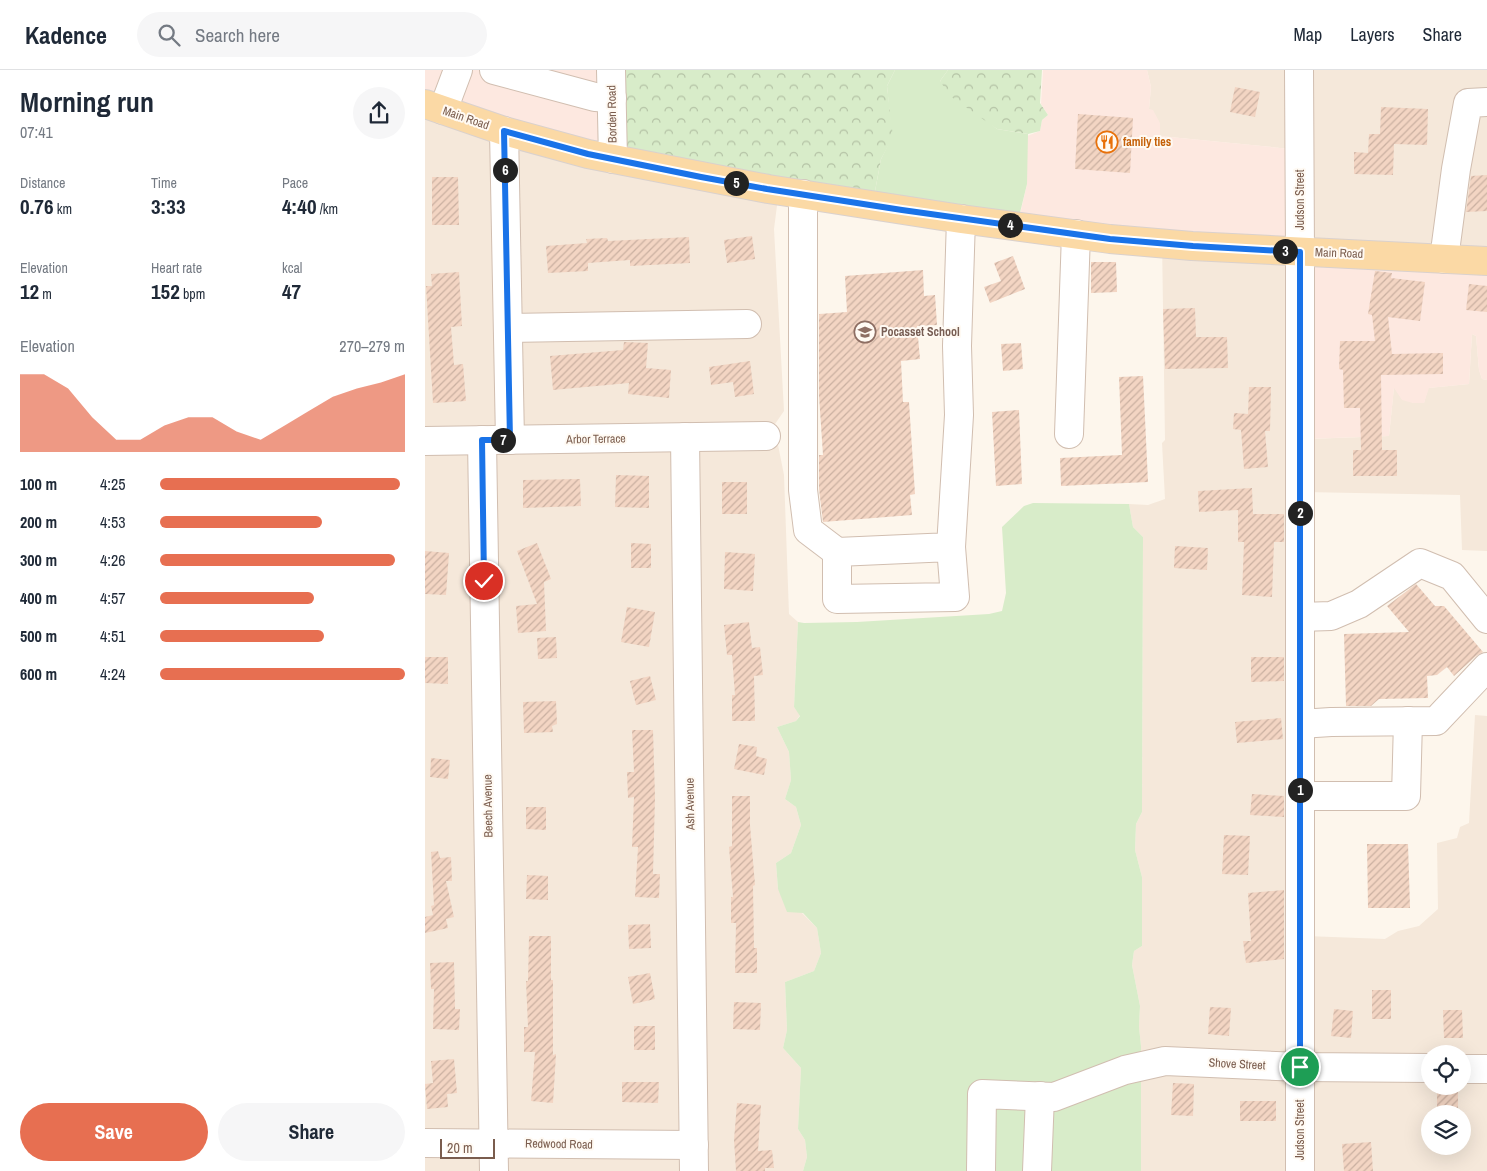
<!DOCTYPE html>
<meta charset="utf-8">
<style>
body{margin:0;font-family:"Archivo Narrow",sans-serif;background:#f6f6f7;color:#1f2937;height:100vh;display:flex;flex-direction:column;font-size:19px;white-space:nowrap}
*{box-sizing:border-box;margin:0}
p{font-size:16px;color:#747a83}
.icon{flex:none;width:28px;height:28px;fill:none;stroke:currentColor;stroke-width:2;stroke-linecap:round;stroke-linejoin:round}
.map{position:relative;flex:1;overflow:hidden}
.details{display:flex;flex-direction:column;background:#fff;width:425px}
.details>*{flex:none}
.fabs{position:absolute;left:996px;top:975px;display:grid;gap:10px}
.fabs a{display:grid;place-items:center;width:50px;height:50px;border-radius:50%;background:#fff;box-shadow:0 5px 20px #0002;font-size:25px}
.scale{position:absolute;left:15px;bottom:12px;width:55px;box-sizing:border-box;padding-left:5px;border:2px solid #7a5c4d;border-top:0;font-size:14px;line-height:18px;white-space:nowrap;color:#7a5c4d;-webkit-text-stroke:4px #fffaf3;paint-order:stroke}
.pin{position:absolute;display:grid;place-items:center;width:42px;height:42px;color:#fff;margin:-21px;border:2px solid #fff;border-radius:50%;box-shadow:0 1px 5px #0007}
.km{position:absolute;width:25px;height:25px;margin:-12px;border-radius:50%;background:#222;color:#fff;font-size:14px;line-height:25px;text-align:center}
.round{display:grid;place-items:center;flex:none;width:52px;height:52px;border-radius:26px;background:#f6f6f7}
.summary{display:flex;align-items:center;justify-content:space-between;height:85px;padding:0 20px}
h1{font-size:28px;font-weight:700;line-height:38px}
.figures{display:grid;grid-template-columns:repeat(3,1fr);gap:8px;height:85px;padding:5px 20px}
.figures div{display:grid;align-content:center}
.figures b{font-size:21px;font-weight:700}
.figures small{font-size:14px;font-weight:400}
.figures p{font-size:14px}
.chart{height:140px;padding:10px 20px}
.chart p{display:flex;justify-content:space-between}
.chart svg{width:100%;height:90px;margin-top:5px;fill:#e76f51;opacity:.7}
.action{display:flex;gap:10px;margin-top:auto;padding:10px 20px}
.action a{flex:1;height:58px;border-radius:30px;background:#e76f51;color:#fff;font-size:20px;font-weight:700;line-height:58px;text-align:center}
.action a+a{background:#f6f6f7;color:#1f2937}
ul{padding:0 20px;list-style:none;font-size:16px}
li{display:grid;grid-template-columns:80px 60px 1fr;align-items:center;height:38px}
li i{height:12px;border-radius:6px;background:#e76f51}
header{display:flex;align-items:center;gap:30px;box-sizing:border-box;height:70px;padding:0 25px;background:#fff;border-bottom:1px solid #e0e1e3}
header strong{font-size:24px}
nav{display:flex;gap:28px;margin-inline-start:auto;font-size:18px}
.search{width:350px;height:45px;background:#f6f6f7;display:flex;align-items:center;gap:12px;box-sizing:border-box;padding:0 18px;border-radius:28px;color:#747a83;font-size:19px}
main{display:flex;flex:1;min-height:0}
.map>svg:first-child{display:block}
.residential{fill:#f5e8da;fill-rule:evenodd}
.commercial{fill:#fde8e0}
.green{fill:#d8ecc9}
.forest{fill:url(#forest-crowns)}
.building{fill:url(#building-hatch)}
.lines{fill:none;stroke-linecap:round;stroke-linejoin:round}
.minor-casing{stroke:#d1beb0;stroke-width:30}
.major-casing{stroke:#dad1cd;stroke-width:30}
.minor{stroke:#fff;stroke-width:28}
.major{stroke:#fbd9a5;stroke-width:28}
.route-casing{stroke:#fff;stroke-width:10}
.route{stroke:#1a73e8;stroke-width:6}
.labels{text-anchor:middle;stroke-width:4;stroke-linejoin:round;paint-order:stroke}
.street-label{font-size:12px;fill:#7a5c4d;stroke:#fffaf3}
.food-label{font-size:12px;font-weight:bold;fill:#c56008;stroke:#fffaf3;text-anchor:start}
.education-label{font-size:12px;font-weight:bold;fill:#785e54;stroke:#fffaf3;text-anchor:start}
</style>
<header>
<strong>Kadence</strong>
<div class="search"><svg class="icon" aria-label="search" viewBox="0 0 24 24"><circle cx="10" cy="10" r="6"/><path d="M15 15l6 6"/></svg>Search here</div>
<nav><a>Map</a><a>Layers</a><a>Share</a></nav>
</header>
<main>
<section class="details">
<div class="summary"><div><h1>Morning run</h1><p>07:41</p></div><a class="round"><svg class="icon" aria-label="share" viewBox="0 0 24 24"><path d="M12 15V3M7 8l5-5 5 5M5 13v7h14v-7"/></svg></a></div>
<div class="figures">
<div><p>Distance</p><b>0.76<small> km</small></b></div>
<div><p>Time</p><b>3:33</b></div>
<div><p>Pace</p><b>4:40<small> /km</small></b></div>
</div>
<div class="figures">
<div><p>Elevation</p><b>12<small> m</small></b></div>
<div><p>Heart rate</p><b>152<small> bpm</small></b></div>
<div><p>kcal</p><b>47</b></div>
</div>
<div class="chart"><p><span>Elevation</span>270–279 m</p>
<svg viewBox="0 0 160 44" preserveAspectRatio="none"><path d="M0 44V6L10 6L20 13L30 27L40 38L50 38L60 31L70 27L80 27L90 34L100 38L110 31L120 24L130 17L140 13L150 10L160 6V44z"/></svg>
</div>
<ul>
<li><b>100 m</b>4:25<i style="width:98%"></i></li>
<li><b>200 m</b>4:53<i style="width:66%"></i></li>
<li><b>300 m</b>4:26<i style="width:96%"></i></li>
<li><b>400 m</b>4:57<i style="width:63%"></i></li>
<li><b>500 m</b>4:51<i style="width:67%"></i></li>
<li><b>600 m</b>4:24<i style="width:100%"></i></li>
</ul>
<div class="action"><a>Save</a><a>Share</a></div>
</section>
<div class="map">
<svg width="1062" height="1101" viewBox="0 0 1062 1101">
<defs>
<pattern id="forest-crowns" width="20" height="18" patternUnits="userSpaceOnUse" patternTransform="scale(1.25)"><rect width="20" height="18" fill="#d8ecc9"/><path d="M2 6a3 3 0 1 1 6 0M12 15a3 3 0 1 1 6 0" fill="none" stroke="#b4c2a5"/></pattern>
<pattern id="building-hatch" width="6" height="6" patternUnits="userSpaceOnUse" patternTransform="scale(1.25)"><rect width="6" height="6" fill="#f3d5c3"/><path d="M-1 1l2-2M0 6l6-6M5 7l2-2" fill="none" stroke="#cab0a1"/></pattern>
</defs>
<rect width="100%" height="100%" fill="#fdf6ec"/>
<g class="residential">
<path d="M722,0h340v191l-179,-10 -7,-101 -141,-14 -11,-27 2,-22z"/>
<path d="M0,32l354,88 -5,39 10,182 -18,26 12,8 6,30 5,139 9,8 -4,85 6,8 -4,6 -19,6 12,25 2,28 -6,19 11,8 5,18 -10,28 -15,10 2,26 39,39 4,25 -7,18 -29,11 2,48 -4,18 18,20 -3,61 7,11 2,17 -4,14h-378z"/>
<path d="M737,171l141,17 6,181 80,-3 5,-49 19,16h11l4,-15 41,-4 3,-50 4,2 3,34 3,9 5,1v171l-25,-1 -2,-55 -156,-3 2,444 79,3 13,-8 21,-5 19,-17 -1,-66 20,-5 3,-11 9,-4 6,-108 12,1v455h-346v-125l-2,-19 1,-21 -8,-41 2,-14 8,-5v-69l-7,-27 1,-26 6,-12 1,-275 -10,-10 -4,-23 19,1 17,-6 -3,-56 3,-3zM1005,984h33v32h-33zM1005,1044h33v32h-33z"/>
</g>
<g class="commercial">
<path d="M0,0h190v86l-190,-54z"/>
<path d="M618,0h104l4,17 -2,22 4,1 7,13v13l141,14 7,101 179,10v119l-5,-1 -3,-9 -3,-34 -4,-2 -3,50 -40,4 -5,15h-11l-11,-3 -8,-12 -5,48 -85,3 -1,-181 -285,-35 9,-39v-48l13,-5 2,-11 6,-5 -7,-11z"/>
</g>
<g class="green">
<path d="M470,0h53l-8,11 57,48 31,5 -1,50 -10,41 -144,-23 8,-43 11,-22 -5,-51z"/>
<path d="M608,433l96,1 4,23 10,10 -1,275 -6,12 -1,26 7,27v69l-8,5 -2,14 8,41 -1,21 2,19v125h-338l4,-14 -2,-17 -7,-11 3,-61 -18,-20 4,-18 -2,-48 29,-11 7,-18 -4,-25 -14,-15 -16,-1 -9,-23 -2,-26 15,-10 10,-28 -5,-18 -11,-8 6,-19 -2,-28 -12,-25 19,-6 4,-5 -6,-9 4,-85 6,1 53,-1 132,-8 13,-3 4,-18 -4,-66 22,-21z"/>
</g>
<g class="forest">
<path d="M190,0h280l-8,16 6,51 -12,22 -8,43 -257,-56z"/>
<path d="M523,0h94l-2,33 8,12 -6,5 -2,11 -12,3 -31,-5 -47,-33 -10,-15z"/>
</g>
<g class="building">
<path d="M810,17l25,5 -5,25 -25,-5z"/>
<path d="M956,37l47,2 -1,36 -33,-1 -1,31 -39,-1v-22l14,1 1,-19h11z"/>
<path d="M653,44l55,4 -3,55 -55,-4z"/>
<path d="M1062,105v36l-21,1 5,-36z"/>
<path d="M7,107h26l1,48h-27z"/>
<path d="M327,166l3,23 -28,4 -3,-23z"/>
<path d="M264,167l1,26 -60,3v-6l-42,3v8l-40,2 -2,-27 41,-3 -1,-4 21,-1 1,3z"/>
<path d="M588,186l12,33 -35,14 -6,-16 17,-6 -7,-18z"/>
<path d="M666,192h25l1,30 -26,1z"/>
<path d="M498,200l1,26 11,-1 2,30 -20,1 3,33 -19,2 2,41h6l6,92 -5,1 2,20 -89,7 -4,-33v-34h4l-4,-59v-82l28,-2 -2,-36z"/>
<path d="M950,201l17,2 -1,5 34,4 -5,39 -32,-4 4,37 51,-1v21l-62,1 1,75h15v26h-44v-26h8l-1,-42h-16l-1,-38 -4,-1 1,-28h35l-3,-26 -4,-1z"/>
<path d="M34,202l3,54 -11,1 3,38 9,-1 3,37 -33,2 -7,-117h6l-1,-12z"/>
<path d="M1044,214l18,2v26l-21,-2z"/>
<path d="M770,238l1,29h31l1,31 -63,1 -2,-60z"/>
<path d="M199,272l24,1 -2,25 25,2 -2,28 -41,-4 1,-11 -76,7 -3,-34 73,-6z"/>
<path d="M596,273l2,26 -20,2 -2,-27z"/>
<path d="M325,291l4,33 -19,3 -2,-15 -22,3 -2,-18z"/>
<path d="M718,306l5,106 -87,4 -1,-28 62,-3 -3,-78z"/>
<path d="M824,317h22l-1,44h-5l3,36 -24,2 -3,-39 -8,-1 1,-16 14,1z"/>
<path d="M594,340l3,74 -26,2 -4,-74z"/>
<path d="M191,405l33,1v32l-34,-1z"/>
<path d="M155,409l1,27 -58,2v-28z"/>
<rect x="297" y="412" width="25" height="32"/>
<path d="M827,418l1,26h31v28h-10l-2,55 -30,-2 2,-53h-6v-32l-39,2 -1,-21z"/>
<path d="M112,473l14,36 -7,3 2,49 -28,2 -2,-27 21,-2 -20,-53z"/>
<path d="M206,473l20,1v24h-20z"/>
<path d="M750,476l33,2 -1,22 -33,-2z"/>
<path d="M0,481l24,2 -3,42 -21,-1z"/>
<path d="M300,482l30,2 -2,37 -29,-2z"/>
<path d="M991,514l19,22h9l39,46 -7,4 -22,20 -7,-9 -10,8 -10,1 1,22 -49,1 -8,7h-25l-2,-72 65,-2 -22,-26z"/>
<path d="M202,537l28,5 -6,35 -28,-5z"/>
<path d="M324,552l3,26 8,-1 3,28 -9,1 1,45h-23v-26h3l-3,-40h-5l-3,-30z"/>
<path d="M131,567l1,21 -19,1 -1,-21z"/>
<path d="M0,587h23v27l-23,-1z"/>
<path d="M826,587h33v24l-33,1z"/>
<path d="M225,606l6,24 -20,5 -6,-24z"/>
<path d="M131,631l1,23 -5,2 1,6 -29,1 -1,-31z"/>
<path d="M856,648l2,21 -46,4 -2,-21z"/>
<path d="M207,660h21l2,67 -2,77h7l-1,24 -24,-1 3,-50h-6l2,-50 -6,1 -1,-26h7z"/>
<path d="M314,674l18,3 -1,9 11,3 -3,16 -30,-6z"/>
<path d="M6,688l19,2 -2,19 -18,-2z"/>
<path d="M827,724l32,2v21l-34,-2z"/>
<path d="M307,726h18v29l5,60 -2,1 1,62h3v25h-22l1,-50h-5v-26h2l-4,-50 3,-1z"/>
<path d="M101,737h20v23l-20,-1z"/>
<path d="M799,765l26,1 -2,39 -26,-1z"/>
<path d="M942,774h41l2,64h-42z"/>
<path d="M13,781l2,7 11,-1 1,24h-6l8,36 -8,2 2,9 -23,5v-16l8,-2 -2,-9 3,-1 -3,-53z"/>
<path d="M102,805l21,1v24l-22,-1z"/>
<path d="M859,820v69l-38,4 -3,-22h8l-3,-48z"/>
<path d="M225,854l1,24 -22,1 -1,-24z"/>
<path d="M104,866h22v44h2v75l3,-1 -3,49 -22,-2 4,-49h-11v-25h4l-2,-46h2z"/>
<path d="M29,892l1,47h5l-1,21 -26,-1 1,-40h-3l-1,-26z"/>
<path d="M225,903l5,26 -22,5 -5,-27z"/>
<rect x="947" y="920" width="19" height="29"/>
<path d="M309,932l27,1 -1,27 -27,-1z"/>
<path d="M785,937l21,1 -2,28 -21,-2z"/>
<path d="M909,939l19,2 -2,27 -20,-2z"/>
<path d="M1018,940h19l1,28h-19z"/>
<rect x="209" y="956" width="21" height="24"/>
<path d="M29,989l3,34 -10,1 1,13 -21,2 -2,-25 8,-1 -2,-22z"/>
<path d="M197,1012h37l-1,21 -36,-1z"/>
<path d="M748,1013l21,1 -1,32 -22,-1z"/>
<rect x="1012" y="1016" width="21" height="22"/>
<rect x="815" y="1031" width="36" height="20"/>
<path d="M312,1033l24,2 -3,46 14,-1 2,18h-9v3h-29l-2,-31z"/>
<path d="M946,1072l2,29h-29l-2,-27z"/>
</g>
<g class="lines">
<g class="minor-casing">
<g id="minor">
<path d="M69,0l101,27 17,1"/>
<path d="M186,0l2,89"/>
<path d="M874,0l1,182v919"/>
<path d="M18,40l15,-40"/>
<path d="M79,61l6,309"/>
<path d="M378,124v296l5,40 29,22"/>
<path d="M1019,189l12,-90 12,-66 19,-1"/>
<path d="M83,258l239,-4"/>
<path d="M644,364l7,-200"/>
<path d="M260,367l9,734"/>
<path d="M57,370l12,731"/>
<path d="M0,371l341,-5"/>
<path d="M526,477l-114,5v47l118,-2 -4,-50 8,-132 -2,-69 4,-127"/>
<path d="M875,547l31,-1 28,-12 61,-41 32,13 35,43"/>
<path d="M875,654l31,-2 105,-1 51,-54"/>
<path d="M875,726h106l2,-75"/>
<path d="M1038,999h24"/>
<path d="M0,1073l269,2"/>
<path d="M556,1101l1,-77 72,3 71,-27 40,-9 135,6 130,1"/>
<path d="M612,1101l3,-75"/>
</g>
</g>
<g class="major-casing">
<path id="major" d="M0,34l79,27 84,23 180,35 193,30 149,20 82,7 295,15"/>
</g>
<use href="#minor" class="minor"/>
<use href="#major" class="major"/>
</g>
<g class="lines">
<g class="route-casing">
<path id="route" d="M59,511l-2,-141h28l-6,-309 84,23 113,23 66,12 135,21 208,29 83,7 107,6v815"/>
</g>
<use href="#route" class="route"/>
</g>
<defs>
<g id="restaurant-ring" transform="scale(1.125)"><circle r="9.5" fill="#fffaf3" stroke="#e8710a" stroke-width="1.5"/><path d="M-5-6h1v4h1v-4h1v4h1v-4h1v5L-1.5 .5V6h-2V.5L-5-1ZM5-6V6H3V1.5H1.5Q1.5-4 5-6Z" fill="#e8710a"/></g>
<g id="school-ring" transform="scale(1.125)"><circle r="9.5" fill="#fffaf3" stroke="#8d6e63" stroke-width="1.5"/><path d="M0-5L7-2L0 1L-7-2ZM-4 1L0 2.5L4 1V4Q0 6-4 4Z" fill="#8d6e63"/></g>
</defs>
<g fill-rule="evenodd">
<use href="#restaurant-ring" x="682" y="72"/>
<use href="#school-ring" x="440" y="262"/>
</g>
<g class="labels">
<g class="street-label">
<text transform="translate(187 44) rotate(-91)" y="4">Borden Road</text>
<text transform="translate(41 48) rotate(19)" y="4">Main Road</text>
<text transform="translate(875 130) rotate(-90)" y="4">Judson Street</text>
<text transform="translate(914 183) rotate(2)" y="4">Main Road</text>
<text transform="translate(171 369) rotate(-1)" y="4">Arbor Terrace</text>
<text transform="translate(265 734) rotate(-91)" y="4">Ash Avenue</text>
<text transform="translate(63 736) rotate(-91)" y="4">Beech Avenue</text>
<text transform="translate(812 994) rotate(3)" y="4">Shove Street</text>
<text transform="translate(875 1060) rotate(-90)" y="4">Judson Street</text>
<text transform="translate(134 1074) rotate(1)" y="4">Redwood Road</text>
</g>
<g class="food-label">
<text x="698" y="76">family ties</text>
</g>
<g class="education-label">
<text x="456" y="266">Pocasset School</text>
</g>
</g>
</svg>
<div class="fabs">
<a><svg class="icon" aria-label="locate" viewBox="0 0 24 24"><circle cx="12" cy="12" r="6"/><path d="M12 2v4M12 18v4M2 12h4M18 12h4"/></svg></a>
<a><svg class="icon" aria-label="layers" viewBox="0 0 24 24"><path d="M12 4l9 5-9 5-9-5zM3 14l9 5 9-5"/></svg></a>
</div>
<div class="scale">20 m</div>
<div class="pin" style="left:875px;top:997px;background:#1e9e55"><svg class="icon" aria-label="arrive" viewBox="0 0 24 24"><path d="M6 21V4h12l-3 4 3 4H6"/></svg></div>
<div class="pin" style="left:59px;top:511px;background:#d93025"><svg class="icon" aria-label="check" viewBox="0 0 24 24"><path d="M5 12l5 5 9-10"/></svg></div>
<b class="km" style="left:875px;top:720px">1</b>
<b class="km" style="left:875px;top:443px">2</b>
<b class="km" style="left:860px;top:181px">3</b>
<b class="km" style="left:585px;top:155px">4</b>
<b class="km" style="left:311px;top:113px">5</b>
<b class="km" style="left:80px;top:100px">6</b>
<b class="km" style="left:78px;top:370px">7</b>
</div>
</main>
